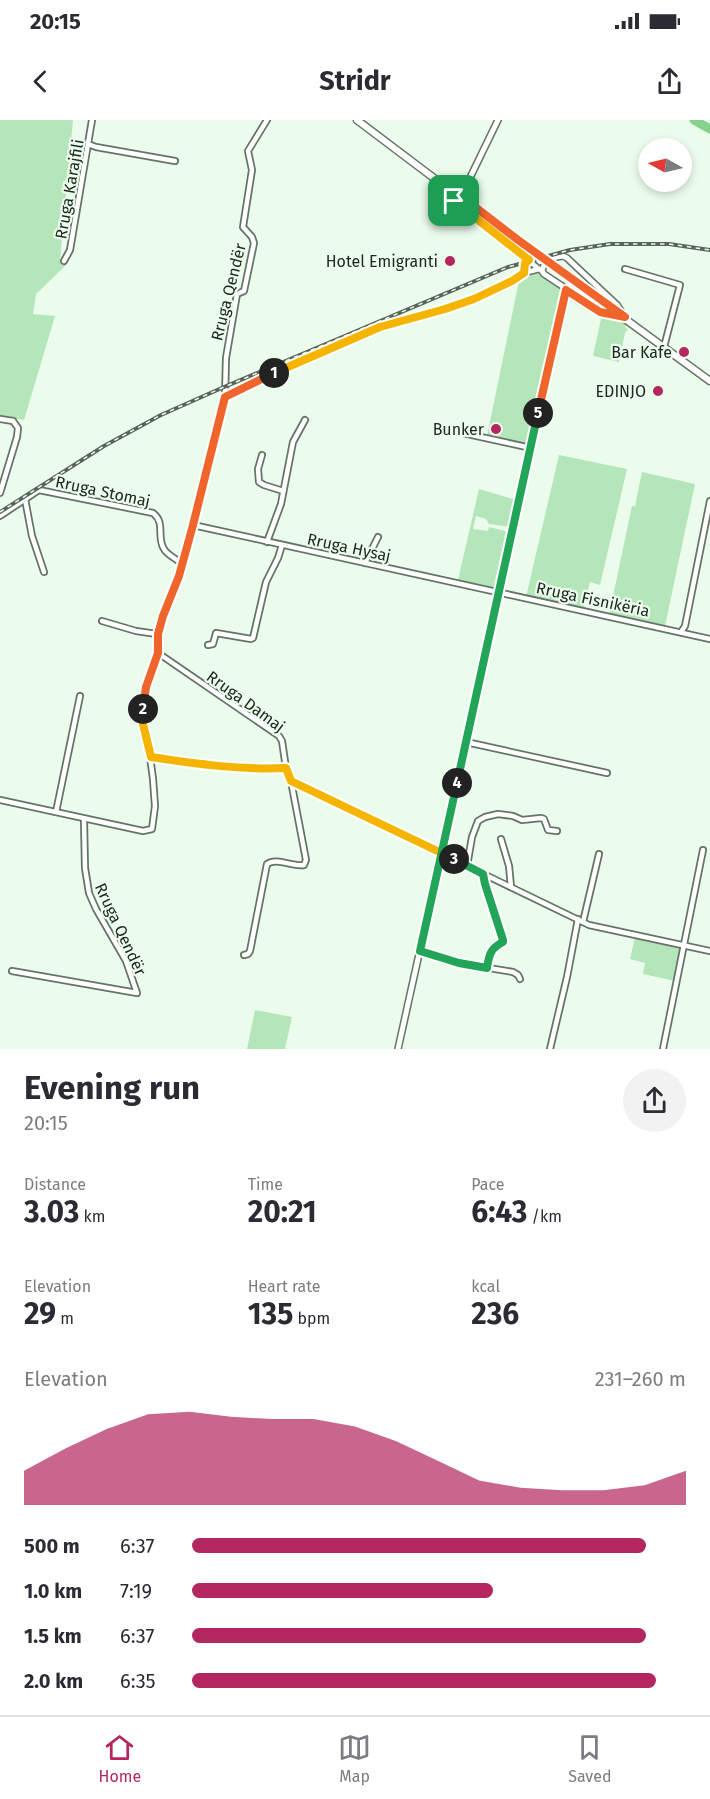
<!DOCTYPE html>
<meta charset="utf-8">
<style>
body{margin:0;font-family:"Fira Sans",sans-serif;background:#f2f2f3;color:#2b2b33;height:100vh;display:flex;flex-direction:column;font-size:22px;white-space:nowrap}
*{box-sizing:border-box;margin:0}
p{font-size:20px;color:#7c7c81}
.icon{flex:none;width:33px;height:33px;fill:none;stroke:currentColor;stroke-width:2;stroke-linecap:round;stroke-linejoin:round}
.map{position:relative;height:929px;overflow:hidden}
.side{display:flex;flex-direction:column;background:#fff;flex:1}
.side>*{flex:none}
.needle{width:39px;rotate:278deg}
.controls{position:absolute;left:638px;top:18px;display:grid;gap:12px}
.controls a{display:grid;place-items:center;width:54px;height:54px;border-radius:50%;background:#fff;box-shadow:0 3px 9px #0003;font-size:30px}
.pin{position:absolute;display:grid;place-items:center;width:51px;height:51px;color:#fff;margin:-26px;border-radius:12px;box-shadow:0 3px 9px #0006}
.km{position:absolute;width:30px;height:30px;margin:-15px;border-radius:50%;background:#222;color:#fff;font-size:16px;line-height:30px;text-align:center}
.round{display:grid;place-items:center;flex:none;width:63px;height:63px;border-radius:32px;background:#f2f2f3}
.summary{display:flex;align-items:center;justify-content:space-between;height:102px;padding:0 24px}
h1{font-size:33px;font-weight:700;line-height:45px}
.figures{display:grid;grid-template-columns:repeat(3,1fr);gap:9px;height:102px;padding:6px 24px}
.figures div{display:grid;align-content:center}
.figures b{font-size:30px;font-weight:700}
.figures small{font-size:16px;font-weight:400}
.figures p{font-size:16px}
.chart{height:168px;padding:12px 24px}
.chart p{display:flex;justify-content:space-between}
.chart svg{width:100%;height:108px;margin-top:6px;fill:#b3265f;opacity:.7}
ul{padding:0 24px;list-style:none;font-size:20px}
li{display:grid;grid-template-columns:96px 72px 1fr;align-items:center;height:45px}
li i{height:15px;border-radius:8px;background:#b3265f}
.status{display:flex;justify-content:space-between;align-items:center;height:42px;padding:0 30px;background:#fff;direction:ltr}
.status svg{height:16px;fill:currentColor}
header{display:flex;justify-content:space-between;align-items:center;height:78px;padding:0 24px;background:#fff;font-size:27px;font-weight:700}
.menu{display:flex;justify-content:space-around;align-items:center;height:84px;border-top:2px solid #e1e1e2;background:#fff;font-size:16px;color:#7c7c81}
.menu a{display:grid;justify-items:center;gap:3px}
.menu .current{color:#b3265f}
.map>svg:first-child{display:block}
.green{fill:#b5e6ba}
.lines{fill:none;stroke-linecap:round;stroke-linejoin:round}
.river{stroke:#84d28e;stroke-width:9}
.minor-casing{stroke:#657466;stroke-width:8}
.tertiary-casing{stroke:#657466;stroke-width:8}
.secondary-casing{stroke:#657466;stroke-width:9}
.minor{stroke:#fff;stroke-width:4.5}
.tertiary{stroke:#fff;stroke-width:5}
.secondary{stroke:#fff;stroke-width:6}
.rail-casing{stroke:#59635a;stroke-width:4}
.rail{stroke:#ebfcec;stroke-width:1.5;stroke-dasharray:4.5;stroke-linecap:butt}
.secondary-bridge-casing{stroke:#657466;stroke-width:9;stroke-linecap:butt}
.secondary-bridge{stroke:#fff;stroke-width:6}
.split-1-casing{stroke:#fff;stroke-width:12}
.split-2-casing{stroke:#fff;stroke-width:12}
.split-3-casing{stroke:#fff;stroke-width:12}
.split-4-casing{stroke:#fff;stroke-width:12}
.split-5-casing{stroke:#fff;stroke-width:12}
.split-6-casing{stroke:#fff;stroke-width:12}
.split-1{stroke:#f5b400;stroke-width:8}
.split-2{stroke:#f0652b;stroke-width:8}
.split-3{stroke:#f5b400;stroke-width:8}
.split-4{stroke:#22a559;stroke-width:8}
.split-5{stroke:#22a559;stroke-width:8}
.split-6{stroke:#f0652b;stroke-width:8}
.poi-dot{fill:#b3265f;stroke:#ebfcec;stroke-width:2}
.labels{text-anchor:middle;stroke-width:4.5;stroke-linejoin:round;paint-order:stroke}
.street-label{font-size:16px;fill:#212822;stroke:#ebfcec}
.poi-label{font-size:16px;fill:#212822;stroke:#ebfcec;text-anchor:end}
</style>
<div class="status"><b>20:15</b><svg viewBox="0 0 49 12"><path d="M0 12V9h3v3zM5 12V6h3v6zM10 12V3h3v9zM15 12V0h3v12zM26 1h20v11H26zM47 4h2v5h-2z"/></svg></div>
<header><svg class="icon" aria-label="back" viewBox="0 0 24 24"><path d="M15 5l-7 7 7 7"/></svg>Stridr<svg class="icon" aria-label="share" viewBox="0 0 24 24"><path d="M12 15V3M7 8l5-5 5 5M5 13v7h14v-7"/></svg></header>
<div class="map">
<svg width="710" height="929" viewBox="0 0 710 929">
<rect width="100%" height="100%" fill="#ebfcec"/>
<g class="green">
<path d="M0,0h73l-13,140 6,1v4l-30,29 -3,20 22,2 -31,104 -24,-4z"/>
<path d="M529,143l32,26 1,3 -31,146 -2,5 -3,1 -39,-8 33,-160z"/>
<path d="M569,176l41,22h8v2l9,4 -2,4 3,1 -3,4 -6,29 -26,-6 8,-37 -33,-20z"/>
<path d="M559,335l68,14 -27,116 -10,-3 -7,27 -57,-12z"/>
<path d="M642,352l53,12 -30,142 -56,-11 23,-109h3z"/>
<path d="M479,369l37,11 -6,27 -21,-3 -3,-5 -10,-3 -3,13 15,2 1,-4 20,5 -13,57 -38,-9z"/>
<path d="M635,817l47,12 -7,32 -32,-7 2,-11 -15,-4z"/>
<path d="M255,890l37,7 -7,32h-38z"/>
</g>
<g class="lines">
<path class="river" d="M694,0l16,9"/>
<g class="minor-casing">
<g id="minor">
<path d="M88,24l8,3 79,14"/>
<path d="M454,81l85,68"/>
<path d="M64,141l6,-11 22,-130"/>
<path d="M625,149l55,16 -16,62"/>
<path d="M225,277l33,-17 122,-53 80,-23 52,-23 12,-8 15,-4"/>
<path d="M0,299l13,2"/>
<path d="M440,308l91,20"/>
<path d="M262,335l-4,14 1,13 5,3 19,6"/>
<path d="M0,373l17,-56 1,-9 -5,-7"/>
<path d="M25,379l7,37 12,36"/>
<path d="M0,396l39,-26 114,23c13,10 3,24 11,36 3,6 13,10 18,15"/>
<path d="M193,405l517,114"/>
<path d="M267,422l14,-38 12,-62 12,-22"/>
<path d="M365,443l13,-26"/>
<path d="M102,501l34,10 21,3"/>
<path d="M681,512l4,-6 25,-125"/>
<path d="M208,525l5,-1 3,-11 35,6 2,-1 13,-56 12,-24 4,-13"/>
<path d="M158,533l121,83 3,5 4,27 5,13 15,79 -2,5c-12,2 -27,-8 -37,-1l-17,87 -2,3 -4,1"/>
<path d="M466,622l141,31"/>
<path d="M151,637c45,7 89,13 135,11"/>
<path d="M291,661l298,144 121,26"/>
<path d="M0,680l143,31 9,-2 3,-23 -2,-27 -5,-38 -5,-17v-13l3,-24 12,-34 -1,-19 6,-18 19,-52 32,-122 11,-45 1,-39 11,-64 7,-3 10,-48 -2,-6 -9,-10 9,-57 -4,-19 19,-31"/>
<path d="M56,692l24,-116"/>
<path d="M501,719l8,27 2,21"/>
<path d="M467,746l5,-29 6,-16 7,-4 13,-3 15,2 9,4 19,-2 3,1 4,11 9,1"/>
<path d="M483,754l2,10 18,56v2c-13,7 -14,12 -16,26"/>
<path d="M583,802l16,-68"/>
<path d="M420,831l39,12 54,9 5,3 2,4"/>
<path d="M12,851l125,22 -11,-32 -30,-52 -7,-16 -4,-25 -1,-48"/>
<path d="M550,929l17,-72 11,-58"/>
<path d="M663,929l40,-199"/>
</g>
</g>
<g class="tertiary-casing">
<g id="tertiary">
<path d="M465,68l33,-68"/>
<path d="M563,136l4,2 50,47 8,12 -25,-6 -56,-37 -2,-3c2,-11 11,-14 21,-15z"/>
<path d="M398,929l168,-759"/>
</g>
</g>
<g class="secondary-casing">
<g id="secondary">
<path d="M357,0l94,71"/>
<circle cx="459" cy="74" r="8"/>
<path d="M466,80l52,40"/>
<path d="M554,147l156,114"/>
</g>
</g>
<use href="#minor" class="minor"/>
<use href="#tertiary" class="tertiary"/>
<use href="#secondary" class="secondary"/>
<g class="rail-casing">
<path id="rail" d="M0,392l104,-66 57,-31 63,-28 284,-120 62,-17 40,-6h59l41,6"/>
</g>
<use href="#rail" class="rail"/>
<g class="secondary-bridge-casing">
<path id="secondary-bridge" d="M518,120l36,27"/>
</g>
<use href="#secondary-bridge" class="secondary-bridge"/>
</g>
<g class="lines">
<g class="split-1-casing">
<path id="split-1" d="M274,253l106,-46 65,-18 29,-10 38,-18 12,-8 1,-10 4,-3 -75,-59"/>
</g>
<g class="split-2-casing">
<path id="split-2" d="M143,589l3,-22 12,-34v-19l5,-18 16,-40 14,-51 32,-128 49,-24"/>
</g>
<g class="split-3-casing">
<path id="split-3" d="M143,589v15l8,33c45,7 89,13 135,11l5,13 163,78"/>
</g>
<g class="split-4-casing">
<path id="split-4" d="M454,739l29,15 2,10 18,56v2c-12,6 -14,12 -16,26l-28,-5 -39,-12 37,-168"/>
</g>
<g class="split-5-casing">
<path id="split-5" d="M457,663l81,-370"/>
</g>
<g class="split-6-casing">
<path id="split-6" d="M454,81l5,2 7,-3 52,40 107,77 -25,-5 -34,-22 -28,123"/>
</g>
<use href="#split-1" class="split-1"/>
<use href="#split-2" class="split-2"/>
<use href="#split-3" class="split-3"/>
<use href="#split-4" class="split-4"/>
<use href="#split-5" class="split-5"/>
<use href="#split-6" class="split-6"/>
</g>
<g class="poi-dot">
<circle cx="450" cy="141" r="6"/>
<circle cx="684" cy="232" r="6"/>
<circle cx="658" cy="271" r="6"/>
<circle cx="496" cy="309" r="6"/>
</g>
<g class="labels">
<g class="street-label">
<text transform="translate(69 69) rotate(-80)" y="6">Rruga Karajfili</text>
<text transform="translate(228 172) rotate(-76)" y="6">Rruga Qendër</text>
<text transform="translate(103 371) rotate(12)" y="6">Rruga Stomaj</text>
<text transform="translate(349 427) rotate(12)" y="6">Rruga Hysaj</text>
<text transform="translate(593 479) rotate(12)" y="6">Rruga Fisnikëria</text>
<text transform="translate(246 581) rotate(36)" y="6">Rruga Damaj</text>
<text transform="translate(121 809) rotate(65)" y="6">Rruga Qendër</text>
</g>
<g class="poi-label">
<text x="438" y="147">Hotel Emigranti</text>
<text x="672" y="238">Bar Kafe</text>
<text x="646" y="277">EDINJO</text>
<text x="484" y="315">Bunker</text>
</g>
</g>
</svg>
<div class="controls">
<a><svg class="needle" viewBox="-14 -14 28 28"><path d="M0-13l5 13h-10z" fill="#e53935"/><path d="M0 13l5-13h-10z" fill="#7c7c81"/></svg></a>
</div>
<div class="pin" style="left:454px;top:81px;background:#1e9e55"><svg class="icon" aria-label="arrive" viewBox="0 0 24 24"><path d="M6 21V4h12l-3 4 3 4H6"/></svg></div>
<b class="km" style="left:274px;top:253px">1</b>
<b class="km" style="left:143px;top:589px">2</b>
<b class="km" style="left:454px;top:739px">3</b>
<b class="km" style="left:457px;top:663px">4</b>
<b class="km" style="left:538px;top:293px">5</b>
</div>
<section class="side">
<div class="summary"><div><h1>Evening run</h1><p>20:15</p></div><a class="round"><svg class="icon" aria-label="share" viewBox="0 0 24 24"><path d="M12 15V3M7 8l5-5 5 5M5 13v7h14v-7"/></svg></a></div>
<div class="figures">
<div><p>Distance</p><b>3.03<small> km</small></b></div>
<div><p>Time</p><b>20:21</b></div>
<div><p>Pace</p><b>6:43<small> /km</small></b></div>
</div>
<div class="figures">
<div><p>Elevation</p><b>29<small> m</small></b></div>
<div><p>Heart rate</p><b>135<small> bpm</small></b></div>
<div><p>kcal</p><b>236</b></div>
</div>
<div class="chart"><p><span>Elevation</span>231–260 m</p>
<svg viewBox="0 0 160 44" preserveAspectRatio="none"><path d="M0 44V30L10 21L20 13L30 7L40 6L50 8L60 9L70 9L80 12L90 18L100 26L110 34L120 37L130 38L140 38L150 36L160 30V44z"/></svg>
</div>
<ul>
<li><b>500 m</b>6:37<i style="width:92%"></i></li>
<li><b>1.0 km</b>7:19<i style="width:61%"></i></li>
<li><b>1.5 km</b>6:37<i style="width:92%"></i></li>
<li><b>2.0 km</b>6:35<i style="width:94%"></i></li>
</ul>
</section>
<nav class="menu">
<a class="current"><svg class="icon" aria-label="home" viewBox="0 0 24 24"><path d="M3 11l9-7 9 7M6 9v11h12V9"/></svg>Home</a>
<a><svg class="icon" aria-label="map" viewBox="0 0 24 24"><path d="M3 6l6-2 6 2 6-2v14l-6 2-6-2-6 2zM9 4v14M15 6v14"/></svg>Map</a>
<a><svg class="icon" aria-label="saved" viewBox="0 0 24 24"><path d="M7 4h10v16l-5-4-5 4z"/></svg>Saved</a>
</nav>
